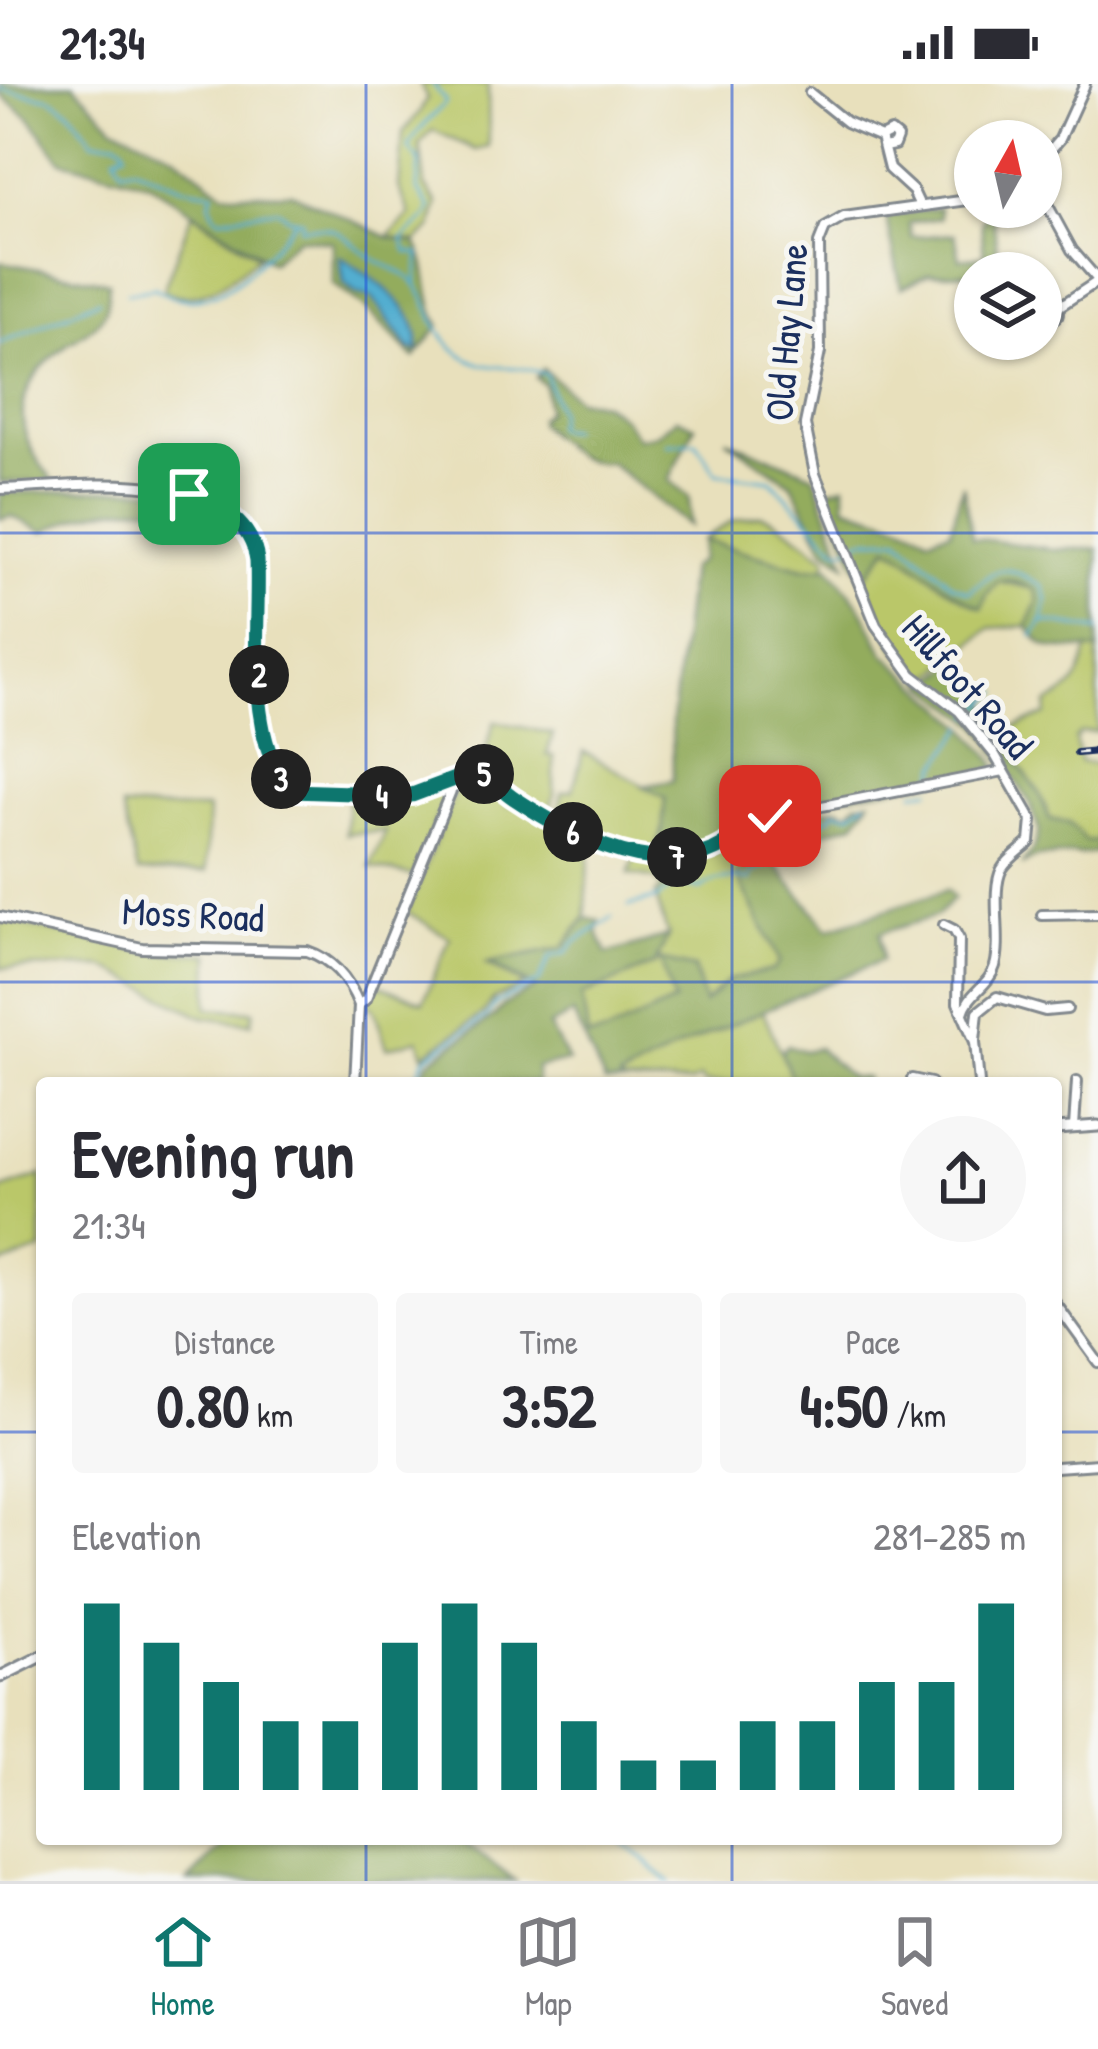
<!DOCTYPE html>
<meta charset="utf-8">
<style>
body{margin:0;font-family:"Patrick Hand",sans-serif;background:#f7f7f7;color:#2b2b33;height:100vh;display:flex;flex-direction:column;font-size:45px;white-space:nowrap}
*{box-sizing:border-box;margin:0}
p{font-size:39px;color:#7c7c81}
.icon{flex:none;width:66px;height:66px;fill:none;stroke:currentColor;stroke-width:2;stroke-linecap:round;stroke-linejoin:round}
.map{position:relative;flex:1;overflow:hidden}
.details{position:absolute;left:36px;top:993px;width:1026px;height:768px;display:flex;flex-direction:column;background:#fff;border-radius:12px;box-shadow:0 3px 9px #0004}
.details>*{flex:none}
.needle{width:78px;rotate:8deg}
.controls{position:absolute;left:954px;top:36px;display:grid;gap:24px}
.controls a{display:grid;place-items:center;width:108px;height:108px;border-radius:50%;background:#fff;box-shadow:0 3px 9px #0004;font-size:60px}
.pin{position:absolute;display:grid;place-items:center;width:102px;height:102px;color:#fff;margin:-51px;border-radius:24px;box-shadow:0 6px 18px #0006}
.km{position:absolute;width:60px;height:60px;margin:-30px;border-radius:50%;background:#222;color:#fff;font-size:33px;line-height:60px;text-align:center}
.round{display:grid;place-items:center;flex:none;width:126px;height:126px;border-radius:63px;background:#f7f7f7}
.head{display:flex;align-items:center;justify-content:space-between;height:204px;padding:0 36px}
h1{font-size:66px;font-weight:700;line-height:90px}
.metrics{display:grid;grid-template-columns:repeat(3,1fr);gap:18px;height:204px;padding:12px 36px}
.metrics div{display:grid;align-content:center;border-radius:12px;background:#f7f7f7;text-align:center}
.metrics b{font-size:60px;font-weight:700}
.metrics small{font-size:33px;font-weight:400}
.metrics p{font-size:33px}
.chart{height:336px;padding:24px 36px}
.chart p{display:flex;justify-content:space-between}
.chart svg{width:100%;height:216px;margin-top:12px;stroke:#0f766e;stroke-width:6}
.status{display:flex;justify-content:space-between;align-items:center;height:84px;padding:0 60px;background:#fff;direction:ltr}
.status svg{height:33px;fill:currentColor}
.tab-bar{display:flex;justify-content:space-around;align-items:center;height:168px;border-top:3px solid #e1e1e2;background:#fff;font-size:33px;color:#7c7c81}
.tab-bar a{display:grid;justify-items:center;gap:6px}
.tab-bar .active{color:#0f766e}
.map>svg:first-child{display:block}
.green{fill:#bac769;stroke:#6a7b64;stroke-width:3}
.forest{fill:#93ac5d;stroke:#576e5e;stroke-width:3}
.water{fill:#52aed0;stroke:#366e97;stroke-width:3}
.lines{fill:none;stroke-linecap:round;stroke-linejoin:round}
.stream{stroke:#52aed0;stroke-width:3}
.minor-casing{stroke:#82888d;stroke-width:14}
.major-casing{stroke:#82888d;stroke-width:15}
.minor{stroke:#fff;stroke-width:8}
.major{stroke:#fff;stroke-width:9}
.rail-casing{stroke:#1b2f5e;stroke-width:8}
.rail{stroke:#f6f6f2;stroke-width:3;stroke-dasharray:9;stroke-linecap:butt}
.route-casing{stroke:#fff;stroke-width:24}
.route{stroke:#0f766e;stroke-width:15}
.grid{fill:none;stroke:#1d4ed8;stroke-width:3;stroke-opacity:0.55}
.labels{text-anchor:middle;stroke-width:10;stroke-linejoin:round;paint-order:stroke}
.street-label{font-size:39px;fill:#1b2f5e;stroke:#f6f6f2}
</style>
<div class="status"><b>21:34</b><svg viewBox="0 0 49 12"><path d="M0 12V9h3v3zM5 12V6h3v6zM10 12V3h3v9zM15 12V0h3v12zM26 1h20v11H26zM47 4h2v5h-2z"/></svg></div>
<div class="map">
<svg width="1098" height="1797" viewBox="0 0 1098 1797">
<rect width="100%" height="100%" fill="#f6f6f2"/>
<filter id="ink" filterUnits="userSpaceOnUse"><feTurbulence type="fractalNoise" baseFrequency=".00833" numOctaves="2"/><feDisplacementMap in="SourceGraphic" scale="24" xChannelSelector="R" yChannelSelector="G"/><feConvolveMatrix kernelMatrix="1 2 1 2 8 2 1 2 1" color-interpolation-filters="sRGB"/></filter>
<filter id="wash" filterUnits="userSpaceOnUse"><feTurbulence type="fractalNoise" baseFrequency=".004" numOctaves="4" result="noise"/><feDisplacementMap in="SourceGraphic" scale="48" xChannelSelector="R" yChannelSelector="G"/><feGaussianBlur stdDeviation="2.7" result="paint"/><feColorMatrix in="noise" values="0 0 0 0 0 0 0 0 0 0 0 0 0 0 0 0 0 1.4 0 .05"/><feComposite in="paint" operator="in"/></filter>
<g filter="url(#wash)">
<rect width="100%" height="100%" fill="#e8e0bc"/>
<g class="green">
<path d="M420,0h68l1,63 -13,3 -43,-20 -13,14 5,42 13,18 -6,24 -16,14 -28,-5 22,-22 -11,-28 4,-55 17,-20 7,-14z"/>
<path d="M192,129l67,43c-29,22 -57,52 -96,35z"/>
<path d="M761,431c24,8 44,28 66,42l-1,10 -23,1 -100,-28 29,-19z"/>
<path d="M889,462c33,20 57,46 93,61l5,-13 11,-13 37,8 3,12 -11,25 -37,2 -65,54 -30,-34 -39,-84 12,10z"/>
<path d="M1088,565l10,2v81l-18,1 -5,6 5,23 18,3v76h-12l-17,-18 -19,-4 -12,-28 -42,-56 50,-20 1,-11c28,-14 34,-25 41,-55z"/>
<path d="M495,637l58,13 -6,21 7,1v39l-5,19 -69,-47z"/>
<path d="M583,667l82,47 -1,23 -9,31 -44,-7 -53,-27 4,-26 11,-2z"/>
<path d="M479,692l20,14 8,15 13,1 70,40 -5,72 -22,30 -77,16 39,21 -31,14 -10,14 -60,42 -5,-16 -32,9 -13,-39 -8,-6 10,-20 47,19 27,-64 -43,-26 50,-125 6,-8z"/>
<path d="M449,704l-36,88 -43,-9 16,-36 -40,3 2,-39 64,5z"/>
<path d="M122,724l86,1 -2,63h-68z"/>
<path d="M783,732l1,21 -18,23 -29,14 43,87 -6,9 -45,10 -26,24 -29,-2 -68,32 -18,3 -7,-41 74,-32 13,-28 -13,-42 7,-5 -6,-10 -27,-5 6,-15c30,-2 59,6 88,-9 21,-11 36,-29 60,-34z"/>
<path d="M0,836l144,31 66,3 -2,54 46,3 -3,12 -48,-6 -99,-50 -104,1z"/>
<path d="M763,927l31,72h-91l-2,-5 -11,5h-68l-3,-4 62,-33z"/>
<path d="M42,1091v75l-42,15v-75z"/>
</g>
<g class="forest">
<path d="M0,0h74l40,42 61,29 49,38h68l96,44 28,5c15,26 9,56 24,83l-26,33 -47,-49 -34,-25v-42l-35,-4 -27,24 -123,-79 -87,-22 -31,-43 -30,-24z"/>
<path d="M939,124l1,10 -31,5 3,14 43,-3 5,25 24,-3 -3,-33 11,-15 8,65 -71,1 -28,14 -15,-72z"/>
<path d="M0,178l109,20c-1,12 0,26 -8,36 -8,12 -26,20 -37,29 -54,41 -53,87 -9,135h-55z"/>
<path d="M543,285l34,30 26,4 20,14 15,21 19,-4 20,-16 18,8 -26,54 20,17 1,29 -81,-64c-32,4 -48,-18 -70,-38v-6l8,-7 -2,-26 -9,-7z"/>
<path d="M726,355l88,36 32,89 -22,-17 -32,-63z"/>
<path d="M845,401v20c29,11 58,15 84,32l21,-6 13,-46 9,53 81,11h45v102c-33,-8 -47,11 -71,-25l11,-25 -3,-11 -22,-9h-15l-11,13 -5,14c-35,-16 -60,-42 -93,-62l-22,29 -11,-11 -30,-74z"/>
<path d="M133,405l25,1 -2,17c-39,-2 -79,7 -112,25l-33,-16 -11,3v-26z"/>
<path d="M703,456l100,28 26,-2 32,41 24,47 80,72 31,38 -1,5 -195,35 -38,12 -51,30 -33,7 -23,-1 7,-21 3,-33 -22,-12 30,-5 -1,-61 18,-152 10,-7z"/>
<path d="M958,578l31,32 -1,29 50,68 12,28 19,4 17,18h12v12l-61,4 -15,8 12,-17 5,-17 -9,-28 -51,-78 -52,-40z"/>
<path d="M870,716l-15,23 -59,17 -21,24 53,65 119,-39 7,8 -17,18 -57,17 2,27 -201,86 -61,33 2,4h-17l-32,-69 -24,12 19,35 -32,7 1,15h-124l8,-4 6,-16 67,-47 10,-11 31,-17 -46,-25 74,-15 22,-30 14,2 -1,13 9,21 61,-18 -13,28 -73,32 6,41 18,-3 68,-32 -14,-42 34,8 10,35 25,-23 45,-10 6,-9 -44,-87 31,-14 17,-23 -1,-21 55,-8 11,4 8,-9z"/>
<path d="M788,961l16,6 14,-3 32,29 16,1 1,5h-73l-13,-31z"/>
<path d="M229,1755h231l55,42h-327z"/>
</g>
<path class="water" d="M340,173c27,16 86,54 77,93l-7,-1 -38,-52 -16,-4 -12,-10z"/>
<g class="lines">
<g class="stream">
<path d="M0,5l51,9 18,12 24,31h24l7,5 2,5 -11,4 7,14 12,-2 47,20 32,5 -3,12 5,11 6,3 56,-9 11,9 14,2 -2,8c51,-3 39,10 74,31 12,8 29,11 40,23 18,21 16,48 44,70 30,24 56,8 88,23l12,36 -3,18 16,1"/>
<path d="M416,199l4,-29 -13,-2 -4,-13 24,-22 4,-9 -14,-19 2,-29 -10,-12c6,-18 25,-32 37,-46l-13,-18"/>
<path d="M127,209l28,-5c56,38 108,-27 141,-69"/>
<path d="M0,259l99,-43"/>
<path d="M667,360l29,-2 20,31 55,7 65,68 9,1 18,-10 36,-1 54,47 16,7c31,-26 32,-30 73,-6l5,14 -5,21 56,9"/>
<path d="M1033,552l9,-14"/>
<path d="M972,631l28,-23"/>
<path d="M933,697l5,-16 27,-39"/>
<path d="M915,708l15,-2"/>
<path d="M629,822l29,-8 19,-14 24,5c14,-12 31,-11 49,-9l3,-8 23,-11v-16l22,-16 11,-3 5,-8 14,1 7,-8 15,3 16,-12"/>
<path d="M403,999l15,-10 6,-14 63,-43 9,-13 43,-21 11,-25 16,-4 8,-10 39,-26"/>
<path d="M617,1755c20,11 33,30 53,42"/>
</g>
</g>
</g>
<g filter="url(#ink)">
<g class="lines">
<g class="minor-casing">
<g id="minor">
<path d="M810,9l36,29 35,15 8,32 24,22 7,15"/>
<path d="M881,53l10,-5 6,5 -3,8 -10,2"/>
<path d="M1041,77l19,-22 25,-55"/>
<path d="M1041,109l31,57 26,30"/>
<circle cx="1050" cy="228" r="8"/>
<path d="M1057,224l41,-27"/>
<path d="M0,405c71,-2 230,-27 256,64 5,57 -14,208 40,240l116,2 64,-24 116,72 59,13 28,1 40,-10 51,-31 234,-45"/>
<path d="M1042,831l56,-1"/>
<path d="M0,833l142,31 165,3c27,9 42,29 52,54"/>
<path d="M944,841l10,5 5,9 -1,64 17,39 4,41"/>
<path d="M963,929c5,-20 26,-27 32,-47 8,-27 -5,-75 7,-97 6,-10 19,-19 28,-27l2,-22 -37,-65 -36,-44 -47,-36 -36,-50 -61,-151 -10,-50 15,-72 -1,-109 6,-15 19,-11 131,-18"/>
<path d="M975,956l3,-28 19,-15 48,14 22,-2"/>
<path d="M912,995l19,4"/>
<path d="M355,999l4,-78 7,-6 89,-218"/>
<path d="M1074,1043l3,-46"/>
<path d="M1056,1220l42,58"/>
<path d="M1056,1383l42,-3"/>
</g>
</g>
<g class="major-casing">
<g id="major">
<path d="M1056,1045l42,-3"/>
<path d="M0,1593l42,-21"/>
</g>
</g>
<use href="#minor" class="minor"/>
<use href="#major" class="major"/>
<g class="rail-casing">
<path id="rail" d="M1077,669l21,-2"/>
</g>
<use href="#rail" class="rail"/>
</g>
</g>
<g class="lines" filter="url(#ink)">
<g class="route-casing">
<path id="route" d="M189,410c33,14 62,28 68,66 3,67 -14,180 35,231l120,4 64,-24c16,6 24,18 38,27 53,35 126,76 191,55 24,-7 42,-27 65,-37"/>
</g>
<use href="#route" class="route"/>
</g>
<path class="grid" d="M366,0v999M732,0v999M0,449h1098M0,898h1098M0,1348h42M1056,1348h42M366,1755v42M732,1755v42"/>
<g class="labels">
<g class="street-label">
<text transform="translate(786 248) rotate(-85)" y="14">Old Hay Lane</text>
<text transform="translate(968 602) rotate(49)" y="14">Hillfoot Road</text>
<text transform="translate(193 830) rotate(3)" y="14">Moss Road</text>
</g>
</g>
</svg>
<div class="controls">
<a><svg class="needle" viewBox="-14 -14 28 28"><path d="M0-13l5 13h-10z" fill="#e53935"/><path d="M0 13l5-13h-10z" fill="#7c7c81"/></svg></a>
<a><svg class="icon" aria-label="layers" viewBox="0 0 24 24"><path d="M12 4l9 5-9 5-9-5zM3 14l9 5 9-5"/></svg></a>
</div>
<div class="pin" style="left:189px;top:410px;background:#1e9e55"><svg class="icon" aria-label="arrive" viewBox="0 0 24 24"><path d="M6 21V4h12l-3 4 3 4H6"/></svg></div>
<div class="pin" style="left:770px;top:732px;background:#d93025"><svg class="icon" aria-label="check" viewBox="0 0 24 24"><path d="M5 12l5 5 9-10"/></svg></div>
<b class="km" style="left:259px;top:591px">2</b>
<b class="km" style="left:281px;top:695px">3</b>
<b class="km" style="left:382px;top:712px">4</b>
<b class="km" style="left:484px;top:690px">5</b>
<b class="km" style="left:573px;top:748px">6</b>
<b class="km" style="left:677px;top:773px">7</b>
<section class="details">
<div class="head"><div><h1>Evening run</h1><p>21:34</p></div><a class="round"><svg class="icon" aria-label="share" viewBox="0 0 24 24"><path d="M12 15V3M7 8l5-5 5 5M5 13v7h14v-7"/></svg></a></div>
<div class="metrics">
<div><p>Distance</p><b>0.80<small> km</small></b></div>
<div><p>Time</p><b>3:52</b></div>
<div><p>Pace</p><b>4:50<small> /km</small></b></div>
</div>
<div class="chart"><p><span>Elevation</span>281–285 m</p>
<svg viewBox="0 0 160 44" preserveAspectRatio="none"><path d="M5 44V6M15 44V14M25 44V22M35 44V30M45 44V30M55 44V14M65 44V6M75 44V14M85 44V30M95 44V38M105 44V38M115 44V30M125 44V30M135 44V22M145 44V22M155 44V6"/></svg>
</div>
</section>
</div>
<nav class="tab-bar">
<a class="active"><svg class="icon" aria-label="home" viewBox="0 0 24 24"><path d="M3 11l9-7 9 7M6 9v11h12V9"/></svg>Home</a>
<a><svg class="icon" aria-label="map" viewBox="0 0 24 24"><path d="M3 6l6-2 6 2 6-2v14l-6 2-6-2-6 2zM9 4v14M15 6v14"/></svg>Map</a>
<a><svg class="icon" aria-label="saved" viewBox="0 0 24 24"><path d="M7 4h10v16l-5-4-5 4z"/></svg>Saved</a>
</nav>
